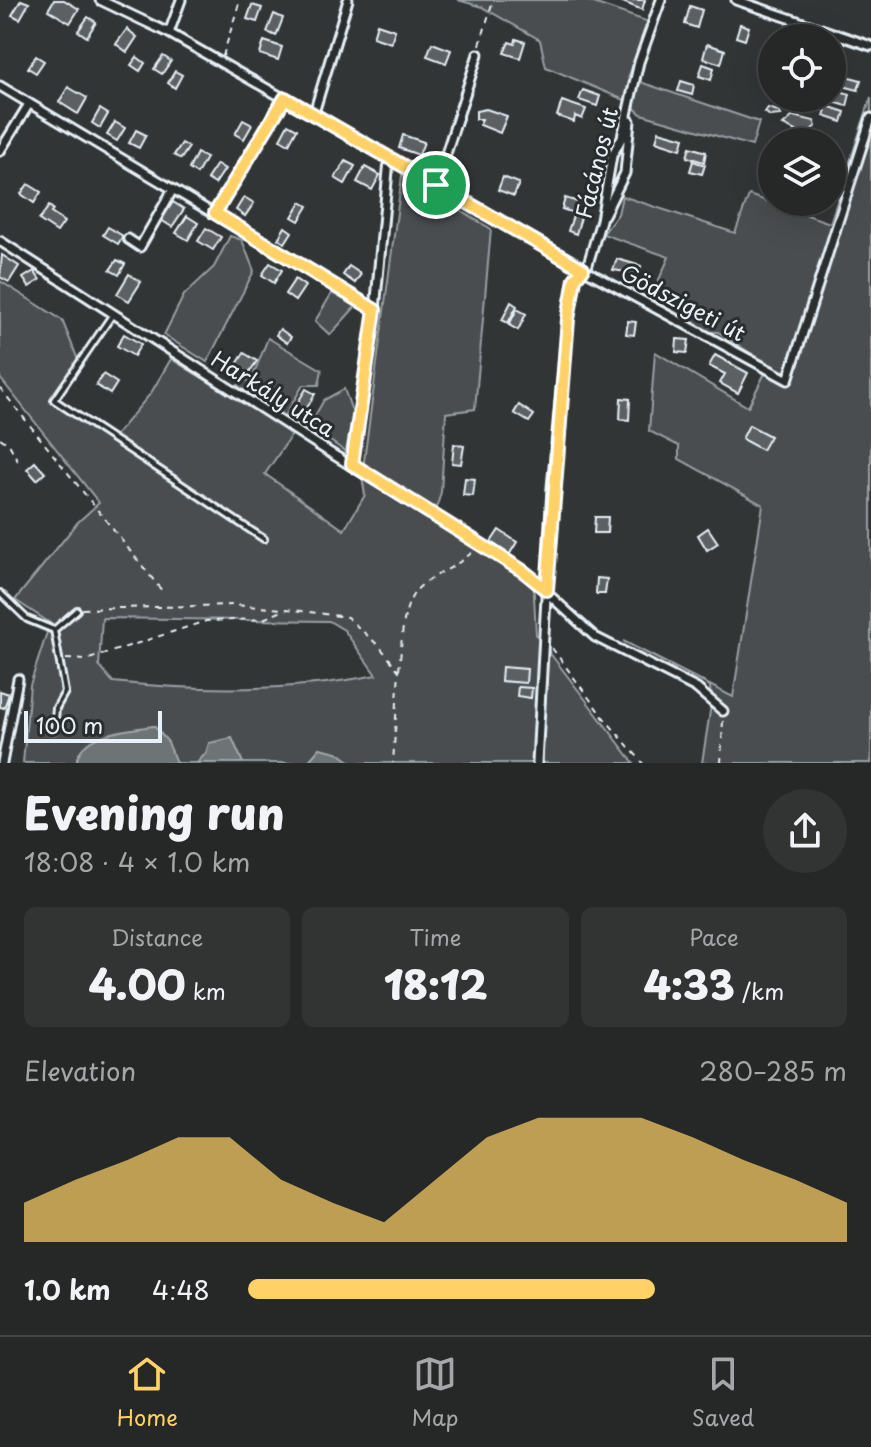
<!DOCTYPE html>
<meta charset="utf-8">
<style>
body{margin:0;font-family:"Playpen Sans",sans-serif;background:#323434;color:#f1f3f6;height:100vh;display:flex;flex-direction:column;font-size:30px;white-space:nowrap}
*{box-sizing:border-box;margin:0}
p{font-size:26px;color:#a4a6a8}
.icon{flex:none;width:44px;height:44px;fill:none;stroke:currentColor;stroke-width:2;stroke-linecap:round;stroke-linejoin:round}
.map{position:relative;height:763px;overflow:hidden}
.panel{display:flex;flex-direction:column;background:#262828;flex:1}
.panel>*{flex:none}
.tools{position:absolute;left:758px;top:24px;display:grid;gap:16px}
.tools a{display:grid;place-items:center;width:88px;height:88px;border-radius:50%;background:#262828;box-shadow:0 8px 32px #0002,0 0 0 2px #424445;font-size:40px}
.scale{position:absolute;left:24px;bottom:20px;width:138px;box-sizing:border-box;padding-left:8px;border:4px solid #e8f1f8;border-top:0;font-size:22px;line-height:28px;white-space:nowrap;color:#e8f1f8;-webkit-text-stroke:6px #2a2d2e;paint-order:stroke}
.pin{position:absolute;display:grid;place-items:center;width:68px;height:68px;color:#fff;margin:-34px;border:4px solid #fff;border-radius:50%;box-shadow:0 2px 8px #0007}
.round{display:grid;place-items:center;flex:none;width:84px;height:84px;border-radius:42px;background:#323434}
.summary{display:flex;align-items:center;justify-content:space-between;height:136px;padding:0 24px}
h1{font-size:44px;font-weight:800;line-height:60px}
.stats{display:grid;grid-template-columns:repeat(3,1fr);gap:12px;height:136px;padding:8px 24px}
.stats div{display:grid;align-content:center;border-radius:12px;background:#323434;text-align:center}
.stats b{font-size:40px;font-weight:800}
.stats small{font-size:22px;font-weight:400}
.stats p{font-size:22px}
.chart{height:224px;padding:16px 24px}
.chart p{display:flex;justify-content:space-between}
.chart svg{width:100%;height:144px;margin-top:8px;fill:#ffd166;opacity:.7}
ul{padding:0 24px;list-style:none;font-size:26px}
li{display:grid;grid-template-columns:128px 96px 1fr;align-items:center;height:60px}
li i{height:20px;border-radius:10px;background:#ffd166}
.menu{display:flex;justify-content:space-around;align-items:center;height:112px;border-top:2px solid #424445;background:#262828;font-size:22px;color:#a4a6a8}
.menu a{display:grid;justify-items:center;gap:4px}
.menu .current{color:#ffd166}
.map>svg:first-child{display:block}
.green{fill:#494d4f;stroke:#989fa4;stroke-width:2;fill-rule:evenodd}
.water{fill:#6e7376;stroke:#9fa5aa;stroke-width:2}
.building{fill:#5c6063;stroke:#e8f1f8;stroke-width:2}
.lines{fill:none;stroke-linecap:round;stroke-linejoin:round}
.service-casing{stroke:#e8f1f8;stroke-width:10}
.minor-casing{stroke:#e8f1f8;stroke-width:13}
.path{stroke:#e8f1f8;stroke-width:2;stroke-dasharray:6 6;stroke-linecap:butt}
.service{stroke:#2a2d2e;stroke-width:4}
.minor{stroke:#2a2d2e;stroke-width:7}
.route-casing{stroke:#fff;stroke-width:16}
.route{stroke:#ffd166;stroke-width:10}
.labels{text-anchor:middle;stroke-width:6;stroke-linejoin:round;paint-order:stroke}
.street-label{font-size:22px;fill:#e8f1f8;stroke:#2a2d2e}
</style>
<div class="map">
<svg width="871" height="763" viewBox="0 0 871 763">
<rect width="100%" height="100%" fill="#323536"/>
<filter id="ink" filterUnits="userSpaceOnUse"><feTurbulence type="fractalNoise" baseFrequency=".0125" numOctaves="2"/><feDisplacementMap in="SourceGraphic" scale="16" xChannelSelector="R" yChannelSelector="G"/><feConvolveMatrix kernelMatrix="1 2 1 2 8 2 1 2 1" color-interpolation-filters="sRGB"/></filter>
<g filter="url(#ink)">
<g class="green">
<path d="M458,0h127l64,22 -21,56 131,44 -7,24 -111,-32 -14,-13 -81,-34 -6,-27 -58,-33z"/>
<path d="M871,97v666h-169l9,-58 -1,-19 -87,-45 110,56 30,-192 -84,-46v-13l-30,-15 6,-79 93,55 21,-42 -51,-33h-9l-59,-32 19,-43 -66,-23 15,-20 4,-18 113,37 14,-38 81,28z"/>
<path d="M402,175l89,54 -16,180 -29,4 -5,79 -6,21 98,62 3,60 98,128h-282l-32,-15 -13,15h-64l-12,-25 -34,25h-21l-22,-37 -30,6 -47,25v6h-54l7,-78 20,-62 -35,-23 63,-78 21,-19 -99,-125v-97l62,39 16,40 -24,36 60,41 37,-44 20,-34 122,74 -28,41 79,56 21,-35 -3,-19zM102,618l227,3 15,9 32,45c-85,17 -177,16 -263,7l-14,-16z"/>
<path d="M230,236l12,4 12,31 -47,91 -43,-27 20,-40 30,-28z"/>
<path d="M332,293l24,13 -26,29 -15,-14z"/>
<path d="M268,338l54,32 -3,15h-16l-18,31 -47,-30 3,-6 10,1z"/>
<path d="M344,389l9,25 -7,38 -37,-26 15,-26z"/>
</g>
<g class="water">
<path d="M154,726l14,16 8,21h-99c0,-30 54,-34 77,-37z"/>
<path d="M232,738l11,25h-46l9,-10 3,-10z"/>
<path d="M320,748l17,4 15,11h-45z"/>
</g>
<g class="building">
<path d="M21,0l8,3 -9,16 -8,-4z"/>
<path d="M54,0h10l15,9 -9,14 -22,-13z"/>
<path d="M618,0h27l-3,10z"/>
<path d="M252,5l10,3 -5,14 -10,-3z"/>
<path d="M690,6l12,4 -5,18 -12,-4z"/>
<path d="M274,14l9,4 -7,18 -9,-4z"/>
<path d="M88,17l8,5 -9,15 -9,-6z"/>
<path d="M377,24l18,6 -4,13 -18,-6z"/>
<path d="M740,24l9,3 -4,13 -9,-3z"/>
<path d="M127,29l10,8 -10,15 -11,-8z"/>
<path d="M516,39l9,3 -5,16 -16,-5 5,-11 6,2z"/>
<path d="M264,41l18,6 -4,13 -18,-6z"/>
<path d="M432,43l19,7 -5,13 -19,-7z"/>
<path d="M707,44l18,6 -4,14 -18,-6z"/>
<path d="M36,56l8,5 -8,12 -8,-5z"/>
<path d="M163,56l8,5 -9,13 -8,-5z"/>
<path d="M137,57l8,6 -5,8 -9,-6z"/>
<path d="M703,64l11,4 -3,12 -12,-4z"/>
<path d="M175,71l7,4 -7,13 -7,-5z"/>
<path d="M846,76l15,4 -3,10 -15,-4z"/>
<path d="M681,81l13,4 -2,10 -14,-4z"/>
<path d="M68,87l19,11 -9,16 -19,-12z"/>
<path d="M832,89l18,5 -3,12 -20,-6 5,-2z"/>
<path d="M583,90l17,6 -3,10 -18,-6z"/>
<path d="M562,101l24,8 -4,10 -7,-3 -1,6 -17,-6z"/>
<path d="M827,106l18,6 -3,10 -18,-6z"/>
<path d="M768,108l10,3 3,4 -11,1 -5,-4z"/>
<path d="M100,109l8,5 -8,14 -8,-5z"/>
<path d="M486,109l21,7 -7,17 -20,-8 2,-6h-6v-8z"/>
<path d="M793,116l21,5 2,5 -12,9 -21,-10z"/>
<path d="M243,120l9,5 -8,14 -9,-5z"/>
<path d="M115,122l10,6 -8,13 -10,-6z"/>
<path d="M288,124l9,5 -8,15 -9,-5z"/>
<path d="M136,130l10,5 -7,13 -10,-5z"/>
<path d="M659,131l25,7 -3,11 -25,-8z"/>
<path d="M403,135l21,7 -5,13 -20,-7z"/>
<path d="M182,143l7,4 -8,12 -7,-4z"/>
<path d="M690,147l16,5 -2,10 -17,-5z"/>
<path d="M197,153l9,5 -9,16 -8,-5z"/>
<path d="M345,161l10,5 -10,18 -10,-6z"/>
<path d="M693,161l12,4 -3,9 -12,-3z"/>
<path d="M217,164l8,5 -10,15 -8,-5z"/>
<path d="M763,164l9,2v16l-13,-4z"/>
<path d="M365,167l15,8 -8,15 -15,-8z"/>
<path d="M503,177l16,6 -5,13 -16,-6z"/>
<path d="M28,184l13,8 -7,11 -13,-9z"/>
<path d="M244,197l10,6 -9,13 -9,-6z"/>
<path d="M565,198l20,6 -9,30 -8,-3 6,-18 -12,-4z"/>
<path d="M173,202l11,7 -12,18 -11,-7z"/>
<path d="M301,202l7,4 -9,15 -7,-4z"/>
<path d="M786,202h22l-2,8z"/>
<path d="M49,206l4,3 -2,4 13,9 -7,10 -18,-12z"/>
<path d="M187,216l11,7 -10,17 -12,-7z"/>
<path d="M108,227l15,9 -5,8 -15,-9z"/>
<path d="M285,227l7,5 -7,11 -7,-4z"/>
<path d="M206,228l15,9 -8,13 -15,-9z"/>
<path d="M2,255l17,11 -10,16 -9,-5z"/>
<path d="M617,259l24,7 -2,8 -26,-4z"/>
<path d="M117,260l8,4 -6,11 -9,-5z"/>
<path d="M270,263l12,7 -8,13 -12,-8z"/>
<path d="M349,266l12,8 -6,9 -12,-8z"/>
<path d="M34,271l6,9 -11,7 -6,-9z"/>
<path d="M129,274l12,8 -12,19 -12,-7z"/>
<path d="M295,279l10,7 -10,15 -10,-7z"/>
<path d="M511,302l6,4 -9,17 -6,-3z"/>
<path d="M517,309l9,5 -8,16 -9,-5z"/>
<path d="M628,321l8,1 -2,13 -8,-1z"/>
<path d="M280,329l11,8 -4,6 -11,-8z"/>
<path d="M124,334l17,10 -7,12 -17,-10z"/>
<path d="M677,339l12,1 -2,13 -11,-1z"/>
<path d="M244,353l13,8 -11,16 -12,-8z"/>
<path d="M715,355l33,18 -10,20 -18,-10 5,-9 -16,-8z"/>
<path d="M103,374l14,9 -7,11 -14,-9z"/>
<path d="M306,389l9,5 -12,21 -10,-5z"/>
<path d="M621,398l9,1 -1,21 -9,-1z"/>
<path d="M519,405l15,10 -5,7 -15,-9z"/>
<path d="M749,425l21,11 -8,14 -20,-11z"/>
<path d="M454,444l10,2 -3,18 -9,-1z"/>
<path d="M35,462l10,11 -8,7 -10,-11z"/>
<path d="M465,478l10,1 -2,17 -10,-1z"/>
<path d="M595,517h13l-1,16h-13z"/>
<path d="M708,528l10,15 -11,7 -9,-15z"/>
<path d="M499,530l18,12 -8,13 -18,-13z"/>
<path d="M597,578l10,1 -2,15h-9z"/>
<path d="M502,667l25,2 -1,14 -25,-2z"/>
<path d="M518,687l14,1 -1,10 -14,-2z"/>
<path d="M0,691l9,3 -5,14 -4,-1z"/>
</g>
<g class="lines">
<g class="service-casing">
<g id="service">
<path d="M113,314l-59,86 210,139"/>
<path d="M0,593l27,26 27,11 23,-20"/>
<path d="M54,730l2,-22 9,-16 -11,-62"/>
</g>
</g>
<g class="minor-casing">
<g id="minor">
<path d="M100,0l69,33 414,236 205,111 83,-262"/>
<path d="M736,0l135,46"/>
<path d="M169,33l12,-33"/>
<path d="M0,86l375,224"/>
<path d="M313,116l35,-116"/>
<path d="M0,151l29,-47"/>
<path d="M436,185l42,-131"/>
<path d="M215,213l70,-115"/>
<path d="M604,215l21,-42 5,-52"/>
<path d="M128,239l12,8 32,-56"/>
<path d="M0,241l329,211 194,119 72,66 101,51 27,23"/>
<path d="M352,464l23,-154 14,-150"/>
<path d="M2,763l16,-84"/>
<path d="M537,763l15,-276 16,-168 7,-40 13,-15 13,-44 11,-64 10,-19 17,-75 22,-62"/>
</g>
</g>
<g class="path">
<path d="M480,45l13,-45"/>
<path d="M223,56l17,-56"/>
<path d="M0,388l163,204"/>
<path d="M0,438l9,6 12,23"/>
<path d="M82,609l152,-4 50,4"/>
<path d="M552,648l51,69 40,46"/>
<path d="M66,659l20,1 120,-39 57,-2 24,-10 60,8 33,30 19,24 -6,92"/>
<path d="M399,670c4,-28 0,-72 27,-88 16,-11 34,-17 48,-32"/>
<path d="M721,763l2,-43"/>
</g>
<use href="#service" class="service"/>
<use href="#minor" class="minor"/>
</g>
</g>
<g class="lines" filter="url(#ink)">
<g class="route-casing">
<path id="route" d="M285,98l298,171 -8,10 -7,40 -21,271 -24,-19 -171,-107 23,-154 -160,-97z"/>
</g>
<use href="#route" class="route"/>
</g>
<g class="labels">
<g class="street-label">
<text transform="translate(597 163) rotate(-76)" y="8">Fácános út</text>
<text transform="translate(683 303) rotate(28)" y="8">Gödszigeti út</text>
<text transform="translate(273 394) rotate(32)" y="8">Harkály utca</text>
</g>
</g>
</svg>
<div class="tools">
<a><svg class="icon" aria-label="locate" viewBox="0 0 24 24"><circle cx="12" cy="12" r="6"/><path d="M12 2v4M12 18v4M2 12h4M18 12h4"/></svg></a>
<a><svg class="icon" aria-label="layers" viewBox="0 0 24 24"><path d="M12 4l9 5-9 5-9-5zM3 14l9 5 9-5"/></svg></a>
</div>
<div class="scale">100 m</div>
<div class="pin" style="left:436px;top:185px;background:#1e9e55"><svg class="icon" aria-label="arrive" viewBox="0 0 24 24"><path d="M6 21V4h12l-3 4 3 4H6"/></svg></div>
</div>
<section class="panel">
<div class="summary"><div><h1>Evening run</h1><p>18:08 · 4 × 1.0 km</p></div><a class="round"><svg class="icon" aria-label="share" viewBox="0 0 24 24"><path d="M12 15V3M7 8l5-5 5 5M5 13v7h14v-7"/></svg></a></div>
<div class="stats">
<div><p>Distance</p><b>4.00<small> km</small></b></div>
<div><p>Time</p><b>18:12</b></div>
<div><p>Pace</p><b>4:33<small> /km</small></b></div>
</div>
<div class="chart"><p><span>Elevation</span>280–285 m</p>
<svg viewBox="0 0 160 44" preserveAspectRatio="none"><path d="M0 44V32L10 25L20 19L30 12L40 12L50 25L60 32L70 38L80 25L90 12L100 6L110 6L120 6L130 12L140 19L150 25L160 32V44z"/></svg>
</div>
<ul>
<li><b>1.0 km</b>4:48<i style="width:68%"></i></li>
</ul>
</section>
<nav class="menu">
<a class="current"><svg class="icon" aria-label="home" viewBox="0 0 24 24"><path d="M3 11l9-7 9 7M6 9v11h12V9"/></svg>Home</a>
<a><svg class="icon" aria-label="map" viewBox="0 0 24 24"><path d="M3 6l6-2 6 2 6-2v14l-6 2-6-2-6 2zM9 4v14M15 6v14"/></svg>Map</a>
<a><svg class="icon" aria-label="saved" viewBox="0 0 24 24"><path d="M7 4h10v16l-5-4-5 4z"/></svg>Saved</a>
</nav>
